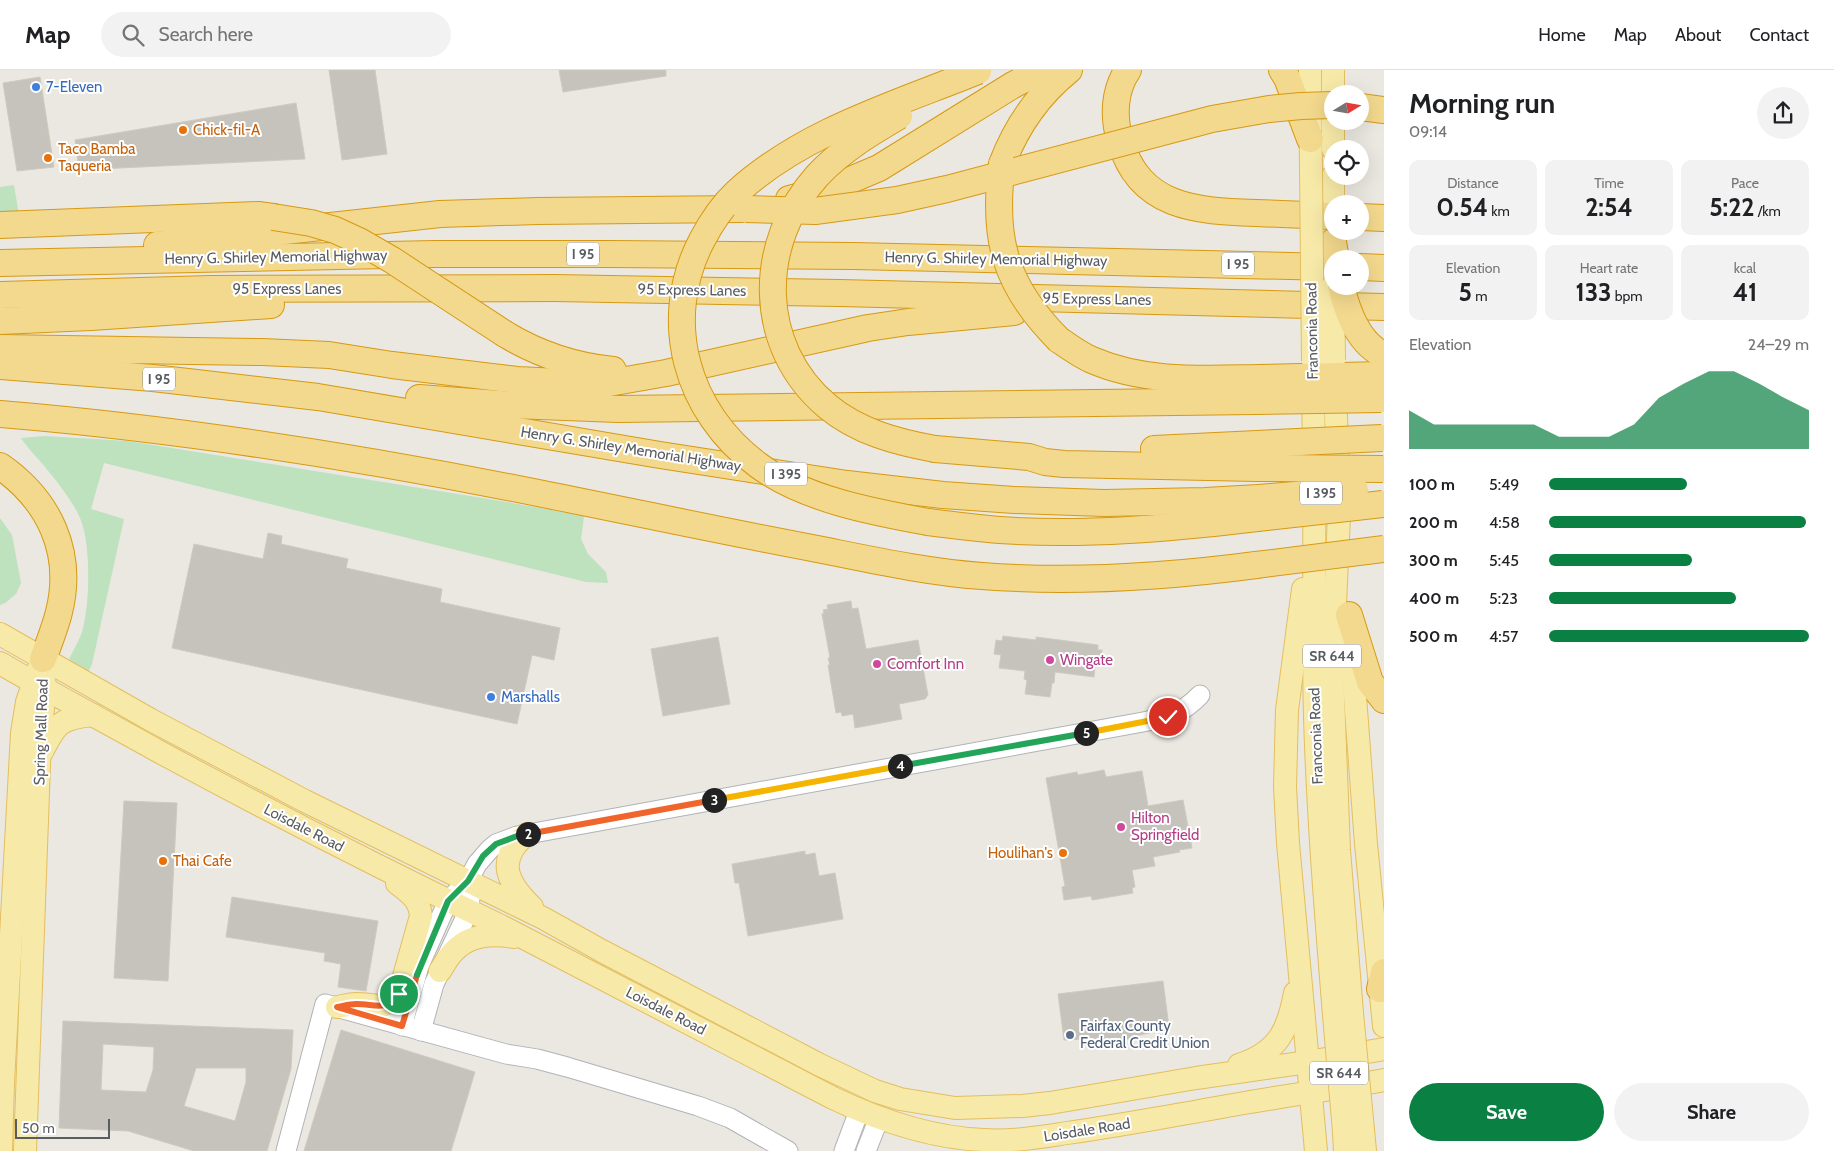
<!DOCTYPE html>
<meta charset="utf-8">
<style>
body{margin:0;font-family:Cabin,sans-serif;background:#f2f2f2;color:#202124;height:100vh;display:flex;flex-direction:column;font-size:19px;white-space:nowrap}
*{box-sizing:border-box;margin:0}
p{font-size:16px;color:#757577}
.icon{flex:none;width:28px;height:28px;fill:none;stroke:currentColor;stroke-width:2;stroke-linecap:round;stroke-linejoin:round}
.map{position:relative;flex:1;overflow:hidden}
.sheet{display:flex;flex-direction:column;background:#fff;width:450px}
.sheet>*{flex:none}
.needle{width:32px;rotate:79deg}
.fabs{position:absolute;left:1324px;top:15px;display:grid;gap:10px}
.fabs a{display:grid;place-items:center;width:45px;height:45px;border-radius:50%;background:#fff;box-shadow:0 5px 20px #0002;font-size:25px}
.scale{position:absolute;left:15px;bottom:12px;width:95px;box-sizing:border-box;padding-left:5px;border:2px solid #595c60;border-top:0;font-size:14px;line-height:18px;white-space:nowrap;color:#595c60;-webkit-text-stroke:4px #fff;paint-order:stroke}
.pin{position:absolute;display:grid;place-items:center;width:42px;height:42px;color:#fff;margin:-21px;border:2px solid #fff;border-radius:50%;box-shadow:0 1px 5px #0007}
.km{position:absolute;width:25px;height:25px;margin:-12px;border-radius:50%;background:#222;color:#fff;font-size:14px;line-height:25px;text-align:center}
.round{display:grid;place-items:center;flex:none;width:52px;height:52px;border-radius:26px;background:#f2f2f2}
.overview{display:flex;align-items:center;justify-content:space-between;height:85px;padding:0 25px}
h1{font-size:28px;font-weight:700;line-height:38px}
.figures{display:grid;grid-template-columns:repeat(3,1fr);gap:8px;height:85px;padding:5px 25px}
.figures div{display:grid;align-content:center;border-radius:10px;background:#f2f2f2;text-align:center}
.figures b{font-size:25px;font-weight:700}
.figures small{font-size:14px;font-weight:400}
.figures p{font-size:14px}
.chart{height:140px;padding:10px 25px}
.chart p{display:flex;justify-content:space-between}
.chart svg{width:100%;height:90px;margin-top:5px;fill:#0b8043;opacity:.7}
.button{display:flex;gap:10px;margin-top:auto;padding:10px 25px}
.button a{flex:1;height:58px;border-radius:30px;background:#0b8043;color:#fff;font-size:20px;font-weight:700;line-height:58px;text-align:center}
.button a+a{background:#f2f2f2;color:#202124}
ul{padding:0 25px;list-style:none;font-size:16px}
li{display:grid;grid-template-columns:80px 60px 1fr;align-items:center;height:38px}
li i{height:12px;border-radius:6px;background:#0b8043}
header{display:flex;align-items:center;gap:30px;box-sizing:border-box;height:70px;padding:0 25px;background:#fff;border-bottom:1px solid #e0e0e0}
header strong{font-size:24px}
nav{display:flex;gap:28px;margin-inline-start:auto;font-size:18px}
.search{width:350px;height:45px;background:#f2f2f2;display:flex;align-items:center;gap:12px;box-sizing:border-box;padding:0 18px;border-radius:28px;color:#757577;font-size:19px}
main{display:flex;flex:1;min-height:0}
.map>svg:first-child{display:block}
.green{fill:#bee1be}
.building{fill:#c6c3bd;stroke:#cecabf;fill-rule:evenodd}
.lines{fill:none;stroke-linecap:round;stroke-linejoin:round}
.minor-casing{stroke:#b1b3b7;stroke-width:21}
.major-casing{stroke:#e4be5f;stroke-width:24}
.highway-casing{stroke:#d79913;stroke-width:28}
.minor{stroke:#fff;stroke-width:19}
.major{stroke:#f7eaa8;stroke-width:22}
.highway{stroke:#f3d98e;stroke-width:26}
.major-bridge-casing{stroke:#e4be5f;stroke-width:24;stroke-linecap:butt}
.highway-bridge-casing{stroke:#d79913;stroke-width:28;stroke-linecap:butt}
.major-bridge{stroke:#f7eaa8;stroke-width:22}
.highway-bridge{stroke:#f3d98e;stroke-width:26}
.split-1-casing{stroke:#fff;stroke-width:10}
.split-2-casing{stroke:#fff;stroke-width:10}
.split-3-casing{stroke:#fff;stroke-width:10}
.split-4-casing{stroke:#fff;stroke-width:10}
.split-5-casing{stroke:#fff;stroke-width:10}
.split-6-casing{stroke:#fff;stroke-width:10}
.split-1{stroke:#f0652b;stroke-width:6}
.split-2{stroke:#22a559;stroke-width:6}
.split-3{stroke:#f0652b;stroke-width:6}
.split-4{stroke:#f5b400;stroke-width:6}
.split-5{stroke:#22a559;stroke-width:6}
.split-6{stroke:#f5b400;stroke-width:6}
.shop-dot{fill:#3f7fe0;stroke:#fff;stroke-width:2}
.food-dot{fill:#e8710a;stroke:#fff;stroke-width:2}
.hotel-dot{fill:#d1479c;stroke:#fff;stroke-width:2}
.service-dot{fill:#5c6f8a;stroke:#fff;stroke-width:2}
.labels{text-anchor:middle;stroke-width:4;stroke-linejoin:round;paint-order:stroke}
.shield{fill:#fff;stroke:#8b8d90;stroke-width:1}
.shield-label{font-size:14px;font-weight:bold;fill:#595c60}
.shop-label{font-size:15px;fill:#366cbe;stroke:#fff;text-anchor:start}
.food-label{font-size:15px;fill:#c56008;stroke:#fff;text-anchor:start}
.street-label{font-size:15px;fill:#595c60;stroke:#fff}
.hotel-label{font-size:15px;fill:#b23c85;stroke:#fff;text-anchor:start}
.service-label{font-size:15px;fill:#4e5e75;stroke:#fff;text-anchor:start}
</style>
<header>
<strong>Map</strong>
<div class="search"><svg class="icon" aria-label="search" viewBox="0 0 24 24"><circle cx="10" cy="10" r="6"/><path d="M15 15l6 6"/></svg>Search here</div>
<nav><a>Home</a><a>Map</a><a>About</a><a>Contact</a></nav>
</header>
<main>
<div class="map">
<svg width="1384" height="1081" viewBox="0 0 1384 1081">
<rect width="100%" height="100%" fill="#eae8e0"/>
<g class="green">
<path d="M14,115l5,30h-19v-28z"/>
<path d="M44,366l84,5 373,60 83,15 -3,23 7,15 18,18 2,11 -22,-1 -482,-119 -13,46 33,10 -32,145 -5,11 -18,-16c5,-10 12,-21 14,-31 7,-27 8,-85 -3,-110 -6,-15 -24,-38 -35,-51 -8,-10 -17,-18 -24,-29z"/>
<path d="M0,448l12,17 9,48 -5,11 -11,9 -5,2z"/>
</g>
<g class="building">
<path d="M329,0h46l12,84 -45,6z"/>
<path d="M559,0h107v6l-103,16z"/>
<path d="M40,7l14,90 -37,4 -14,-88z"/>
<path d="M296,33l9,56 -226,11 -4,-30z"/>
<path d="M268,463l14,3 -1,8 67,15 -2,9 96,21 -2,13 120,26 -6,32 -22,-5 -15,69 -345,-76 22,-104 69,15z"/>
<path d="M851,531l1,8 6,-1 8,41 52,-9 10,55 -3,4 -26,5 3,15 -47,9 -2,-14 -11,2 -1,-4 -5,1 -8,-48h2l-2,-7h2l-8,-44 2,-1 -1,-3 5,-1 -1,-4z"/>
<path d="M1003,566l33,4v-3l62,8v5h4l-2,15h-5l-1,12 -39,-5 -1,11h-2l-2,14 -25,-3 2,-14 -3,-1 1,-8 -26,-3 2,-13 -7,-1 2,-14 6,1z"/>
<path d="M718,567l12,67 -67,12 -12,-67z"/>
<path d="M1104,700l2,7 36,-6 6,35 35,-6 9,48 -13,2 1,2 -27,5 2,9 -23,4 3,17 -3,1 1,5 -41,7 -1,-4 -27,4 -2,-13 3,-1 -19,-108 31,-6 1,3z"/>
<path d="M124,731l53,2 -9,178 -54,-3z"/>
<path d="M805,781v4l10,-2 4,23 16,-3 8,46 -95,17 -9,-53h-4l-3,-19z"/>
<path d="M232,827l146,24 -12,70 -28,-4 3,-23 -17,-3 1,-8 -99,-16z"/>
<path d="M1163,911l6,46 -11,1v3l-22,5v2l-37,5v-3l-11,2 -1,-3 -23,1 -6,-46z"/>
<path d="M63,951l230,9 -2,39 -24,82h-73l-66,-20 -69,-3zM103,974l51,3 -1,23 -7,22 -45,-2zM196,998h50v14l-11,39 -51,-15z"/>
<path d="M341,960l134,42 -24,79h-147z"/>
</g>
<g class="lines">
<g class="minor-casing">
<g id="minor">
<path d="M402,956l17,-60 29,-65 20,-20 9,-17 13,-15 6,-5 21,-8 626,-114c25,-5 39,-8 57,-27"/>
<path d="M421,961l13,-47 35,-74 1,-12 -2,-17"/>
<path d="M286,1081l39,-147 181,50 31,5 30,8 131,39 32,12 58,33"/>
<path d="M844,1081l15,-40"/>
<path d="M866,1081l13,-33"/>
</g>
</g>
<g class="major-casing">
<g id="major">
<path d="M1310,0l1,99"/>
<path d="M1333,0v24"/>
<path d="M1333,79v-28"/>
<path d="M1333,134v-28"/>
<path d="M1335,311l4,135 -7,154 7,180 13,163"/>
<path d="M1313,314l1,73"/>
<path d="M1314,424c1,74 -1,149 1,223 3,100 11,199 19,298"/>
<path d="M1303,519l-16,121 -2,77 3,56 28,308"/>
<path d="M0,564l151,86 154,81 238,117 59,33 216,113 57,27 25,8 55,9 67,-2 28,-3 146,-25 112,-16 76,-13"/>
<path d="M1351,572l15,202 18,182"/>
<path d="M0,593c51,30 104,58 156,87 113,61 228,120 345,176l332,172c48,23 98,40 151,42 28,2 56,-3 83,-7 43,-6 85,-14 127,-21 63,-12 127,-21 190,-32"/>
<path d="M42,682c14,-28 18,-34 51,-37"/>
<path d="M527,764c-32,25 -20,49 5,73"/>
<path d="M440,901c4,-6 8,-14 14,-20 16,-17 38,-18 60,-14"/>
<path d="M337,937c6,-1 13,-3 19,-3 20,0 29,8 43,-10l22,-78c-2,-18 -11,-22 -24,-33"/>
<path d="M1239,995c39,-13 49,-34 56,-72"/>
<path d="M1363,1060l2,21"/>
<path d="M1344,1062l1,19"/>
<path d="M1,1081l2,-68 19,-350 5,-31 11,-32"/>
<path d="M25,1081l15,-414 5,-48 -1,-12"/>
</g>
</g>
<g class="highway-casing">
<g id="highway">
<path d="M1128,0c-14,20 -15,47 -8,70 19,68 76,71 136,73 25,1 51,2 76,3"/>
<path d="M1282,0l5,8 23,61"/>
<path d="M1360,37l24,3"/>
<path d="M1002,94c14,-37 36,-69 67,-94"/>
<path d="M789,129l45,-12 45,-19 134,-83 29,-15"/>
<path d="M1360,147l24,1"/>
<path d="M0,155l258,-10 15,2"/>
<path d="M1333,172l3,17"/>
<path d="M157,175l283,-31 97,-3 204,-2"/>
<path d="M0,193l435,-9h175l243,2 479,11"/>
<path d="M1360,197l24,1"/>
<path d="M0,225l211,-6 343,-1 286,5 544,14"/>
<path d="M0,251l91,-4 180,-12"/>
<path d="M505,264c33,20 69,32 108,36"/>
<path d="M1059,270c11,7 21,15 33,20 53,23 111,19 167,18"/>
<path d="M0,278l262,4 67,3 63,10 125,15 63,3h29l57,-10 202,-45 40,-6 106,-10"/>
<path d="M0,296l153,12 165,19 342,58 187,29 96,11 71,5 90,3 101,-2 54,-3"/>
<path d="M419,328l94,7 105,4 637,-8"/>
<path d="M0,344c182,15 364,44 543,80 90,18 179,37 269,54 56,11 113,24 170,28 92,7 183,1 274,-11"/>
<path d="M935,379l94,8 16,5 19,2 193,4"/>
<path d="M1154,379l103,-5"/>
<path d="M0,396c49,34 74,86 59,146 -4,16 -10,31 -16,47"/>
<path d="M928,452c24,3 48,6 72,8 85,6 172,-2 257,-12"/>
<path d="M1349,545l21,67 14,18"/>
<path d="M1380,919l4,-17"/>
</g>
</g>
<use href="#minor" class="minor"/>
<use href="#major" class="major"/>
<use href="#highway" class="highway"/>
<g class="major-bridge-casing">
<g id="major-bridge">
<path d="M1311,99l2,192"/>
<path d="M1333,216l1,74"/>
<path d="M1352,943l11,117"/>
<path d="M1334,945l10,117"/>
</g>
</g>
<g class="highway-bridge-casing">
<g id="highway-bridge">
<path d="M899,46c-29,17 -59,35 -82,60 -60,67 -61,170 10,230 31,26 70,36 108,43"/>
<path d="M1002,94c-10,75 3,122 57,176"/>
<path d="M746,139l69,2 82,-11 50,-11 265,-70 57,-10 32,-3 31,-1"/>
<path d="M273,147l38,6 24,7 24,11 33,19 113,74"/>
<path d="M1341,216c6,25 16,54 39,67"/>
<path d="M1259,308l122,-3"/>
<path d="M1255,331l126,-2"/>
<path d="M1257,374l125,-6"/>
<path d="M1257,398l126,1"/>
<path d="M1259,428l96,-8"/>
<path d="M1257,448l126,-14"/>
<path d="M928,452c-55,-10 -125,-23 -170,-57 -72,-53 -98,-145 -56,-225 9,-17 20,-34 34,-47 66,-61 160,-89 242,-122"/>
<path d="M1256,495l128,-16"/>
</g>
</g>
<use href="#major-bridge" class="major-bridge"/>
<use href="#highway-bridge" class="highway-bridge"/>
</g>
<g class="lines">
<g class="split-1-casing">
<path id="split-1" d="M399,924c-14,18 -23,10 -43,10 -6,0 -13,2 -19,3l65,19 15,-51"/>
</g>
<g class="split-2-casing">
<path id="split-2" d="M417,905l31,-74 20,-20 15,-25 13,-12 21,-8 11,-2"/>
</g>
<g class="split-3-casing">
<path id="split-3" d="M528,764l186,-34"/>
</g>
<g class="split-4-casing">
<path id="split-4" d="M714,730l186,-34"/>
</g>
<g class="split-5-casing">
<path id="split-5" d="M900,696l186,-33"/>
</g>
<g class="split-6-casing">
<path id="split-6" d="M1086,663l82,-16"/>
</g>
<use href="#split-1" class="split-1"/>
<use href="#split-2" class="split-2"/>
<use href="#split-3" class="split-3"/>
<use href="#split-4" class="split-4"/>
<use href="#split-5" class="split-5"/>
<use href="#split-6" class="split-6"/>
</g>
<g class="shop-dot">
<circle cx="36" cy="17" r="5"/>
<circle cx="491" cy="627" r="5"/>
</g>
<g class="food-dot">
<circle cx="183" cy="60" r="5"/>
<circle cx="48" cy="88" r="5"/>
<circle cx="1063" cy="783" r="5"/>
<circle cx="163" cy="791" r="5"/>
</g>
<g class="hotel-dot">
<circle cx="1050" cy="590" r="5"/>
<circle cx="877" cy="594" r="5"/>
<circle cx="1121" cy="757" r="5"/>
</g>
<circle class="service-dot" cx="1070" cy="965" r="5"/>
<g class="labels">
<g class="shield">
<rect x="567" y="172.5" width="32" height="23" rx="4"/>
<rect x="1222" y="182.5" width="32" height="23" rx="4"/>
<rect x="143" y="297.5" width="32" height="23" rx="4"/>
<rect x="765" y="392.5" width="42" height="23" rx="4"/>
<rect x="1300" y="411.5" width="42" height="23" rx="4"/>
<rect x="1303" y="574.5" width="58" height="23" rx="4"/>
<rect x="1310" y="991.5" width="58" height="23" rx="4"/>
</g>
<g class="shield-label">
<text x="583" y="189">I 95</text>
<text x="1238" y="199">I 95</text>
<text x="159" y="314">I 95</text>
<text x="786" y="409">I 395</text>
<text x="1321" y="428">I 395</text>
<text x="1332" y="591">SR 644</text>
<text x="1339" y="1008">SR 644</text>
</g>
<g class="shop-label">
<text x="46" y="22">7-Eleven</text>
<text x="501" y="632">Marshalls</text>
</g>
<g class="food-label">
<text x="193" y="65">Chick-fil-A</text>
<text x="58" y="84">Taco Bamba<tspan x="58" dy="17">Taqueria</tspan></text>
<text x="1053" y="788" text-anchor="end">Houlihan's</text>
<text x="173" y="796">Thai Cafe</text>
</g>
<g class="street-label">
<text transform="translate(276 187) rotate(-1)" y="5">Henry G. Shirley Memorial Highway</text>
<text transform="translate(996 189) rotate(1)" y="5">Henry G. Shirley Memorial Highway</text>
<text x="287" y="224">95 Express Lanes</text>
<text transform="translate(692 220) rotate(1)" y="5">95 Express Lanes</text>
<text transform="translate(1097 229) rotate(1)" y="5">95 Express Lanes</text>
<text transform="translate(1312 261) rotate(-91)" y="5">Franconia Road</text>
<text transform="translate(631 379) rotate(9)" y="5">Henry G. Shirley Memorial Highway</text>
<text transform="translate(41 662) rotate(-88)" y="5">Spring Mall Road</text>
<text transform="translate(1316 666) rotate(-92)" y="5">Franconia Road</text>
<text transform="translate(304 758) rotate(27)" y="5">Loisdale Road</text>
<text transform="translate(666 941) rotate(27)" y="5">Loisdale Road</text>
<text transform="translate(1087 1060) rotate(-9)" y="5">Loisdale Road</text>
</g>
<g class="hotel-label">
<text x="1060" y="595">Wingate</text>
<text x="887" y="599">Comfort Inn</text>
<text x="1131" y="753">Hilton<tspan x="1131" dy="17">Springfield</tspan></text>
</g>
<g class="service-label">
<text x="1080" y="961">Fairfax County<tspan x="1080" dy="17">Federal Credit Union</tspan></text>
</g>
</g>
</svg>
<div class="fabs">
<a><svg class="needle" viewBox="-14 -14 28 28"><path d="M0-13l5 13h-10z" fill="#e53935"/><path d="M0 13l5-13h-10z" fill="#757577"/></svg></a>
<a><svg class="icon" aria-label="locate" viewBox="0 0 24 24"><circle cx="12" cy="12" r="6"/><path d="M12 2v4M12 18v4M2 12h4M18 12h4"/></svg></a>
<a>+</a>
<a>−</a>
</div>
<div class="scale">50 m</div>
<div class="pin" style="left:399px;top:924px;background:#1e9e55"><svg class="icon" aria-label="arrive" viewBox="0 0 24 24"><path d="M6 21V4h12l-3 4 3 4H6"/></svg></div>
<div class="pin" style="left:1168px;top:647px;background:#d93025"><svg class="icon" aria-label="check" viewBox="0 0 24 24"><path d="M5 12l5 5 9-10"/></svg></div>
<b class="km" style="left:528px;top:764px">2</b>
<b class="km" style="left:714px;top:730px">3</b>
<b class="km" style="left:900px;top:696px">4</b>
<b class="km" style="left:1086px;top:663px">5</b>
</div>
<section class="sheet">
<div class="overview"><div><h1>Morning run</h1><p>09:14</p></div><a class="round"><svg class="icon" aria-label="share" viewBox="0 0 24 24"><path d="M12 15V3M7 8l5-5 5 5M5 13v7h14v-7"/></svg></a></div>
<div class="figures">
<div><p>Distance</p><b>0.54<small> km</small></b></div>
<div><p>Time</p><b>2:54</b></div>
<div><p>Pace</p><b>5:22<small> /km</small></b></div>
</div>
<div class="figures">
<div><p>Elevation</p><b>5<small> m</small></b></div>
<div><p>Heart rate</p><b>133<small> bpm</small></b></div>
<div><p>kcal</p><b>41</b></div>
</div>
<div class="chart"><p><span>Elevation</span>24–29 m</p>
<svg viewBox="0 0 160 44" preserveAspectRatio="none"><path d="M0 44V25L10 32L20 32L30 32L40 32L50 32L60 38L70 38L80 38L90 32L100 19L110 12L120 6L130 6L140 12L150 19L160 25V44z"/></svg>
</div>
<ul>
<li><b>100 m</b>5:49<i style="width:53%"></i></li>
<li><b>200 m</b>4:58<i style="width:99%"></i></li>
<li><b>300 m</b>5:45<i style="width:55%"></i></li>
<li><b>400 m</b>5:23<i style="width:72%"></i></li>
<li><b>500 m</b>4:57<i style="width:100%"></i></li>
</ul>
<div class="button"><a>Save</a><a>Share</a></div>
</section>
</main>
